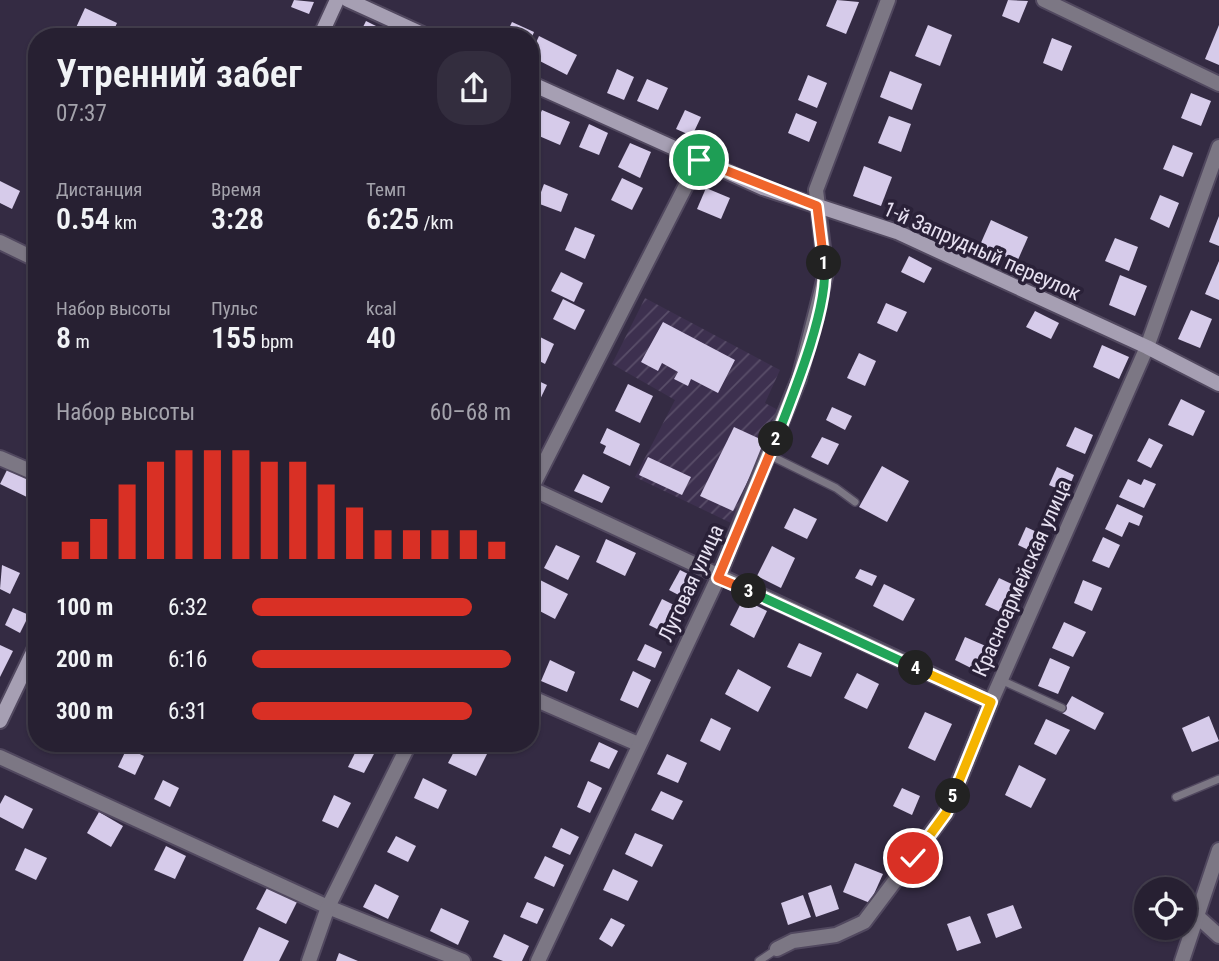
<!DOCTYPE html>
<html lang="ru">
<meta charset="utf-8">
<style>
body{margin:0;font-family:"Roboto Condensed",sans-serif;background:#332d3e;color:#f1f3f6;height:100vh;display:flex;flex-direction:column;font-size:26px;white-space:nowrap}
*{box-sizing:border-box;margin:0}
p{font-size:23px;color:#a4a3ac}
.icon{flex:none;width:38px;height:38px;fill:none;stroke:currentColor;stroke-width:2;stroke-linecap:round;stroke-linejoin:round}
.map{position:relative;flex:1;overflow:hidden}
.panel{position:absolute;left:28px;top:28px;width:511px;height:724px;display:flex;flex-direction:column;background:#272032;border-radius:28px;box-shadow:0 2px 5px #0004,0 0 0 2px #433e4d}
.panel>*{flex:none}
.fabs{position:absolute;left:1134px;top:877px;display:grid;gap:14px}
.fabs a{display:grid;place-items:center;width:63px;height:63px;border-radius:50%;background:#272032;box-shadow:0 2px 5px #0004,0 0 0 2px #433e4d;font-size:35px}
.pin{position:absolute;display:grid;place-items:center;width:60px;height:60px;color:#fff;margin:-30px;border:4px solid #fff;border-radius:50%;box-shadow:0 2px 7px #0007}
.km{position:absolute;width:35px;height:35px;margin:-18px;border-radius:50%;background:#222;color:#fff;font-size:19px;line-height:35px;text-align:center}
.round{display:grid;place-items:center;flex:none;width:74px;height:74px;border-radius:28px;background:#332d3e}
.head{display:flex;align-items:center;justify-content:space-between;height:119px;padding:0 28px}
h1{font-size:38px;font-weight:600;line-height:52px}
.stats{display:grid;grid-template-columns:repeat(3,1fr);gap:10px;height:119px;padding:7px 28px}
.stats div{display:grid;align-content:center}
.stats b{font-size:30px;font-weight:600}
.stats small{font-size:19px;font-weight:400}
.stats p{font-size:19px}
.chart{height:196px;padding:14px 28px}
.chart p{display:flex;justify-content:space-between}
.chart svg{width:100%;height:126px;margin-top:7px;stroke:#d93025;stroke-width:6}
ul{padding:0 28px;list-style:none;font-size:23px}
li{display:grid;grid-template-columns:112px 84px 1fr;align-items:center;height:52px}
li i{height:18px;border-radius:9px;background:#d93025}
.map>svg:first-child{display:block}
.industrial{fill:url(#industrial-furrows)}
.building{fill:#d6cbea}
.lines{fill:none;stroke-linecap:round;stroke-linejoin:round}
.lane-casing{stroke:#51485f;stroke-width:10}
.street-casing{stroke:#51485f;stroke-width:18}
.secondary-casing{stroke:#51485f;stroke-width:18}
.lane{stroke:#7c7784;stroke-width:7}
.street{stroke:#7c7784;stroke-width:14}
.secondary{stroke:#a69fb3;stroke-width:14}
.split-1-casing{stroke:#fff;stroke-width:14}
.split-2-casing{stroke:#fff;stroke-width:14}
.split-3-casing{stroke:#fff;stroke-width:14}
.split-4-casing{stroke:#fff;stroke-width:14}
.split-5-casing{stroke:#fff;stroke-width:14}
.split-6-casing{stroke:#fff;stroke-width:14}
.split-1{stroke:#f0652b;stroke-width:9}
.split-2{stroke:#22a559;stroke-width:9}
.split-3{stroke:#f0652b;stroke-width:9}
.split-4{stroke:#22a559;stroke-width:9}
.split-5{stroke:#f5b400;stroke-width:9}
.split-6{stroke:#f5b400;stroke-width:9}
.labels{text-anchor:middle;stroke-width:7;stroke-linejoin:round;paint-order:stroke}
.street-label{font-size:21px;fill:#e7e1f1;stroke:#2a2138}
</style>
<div class="map">
<svg width="1219" height="961" viewBox="0 0 1219 961">
<defs>
<pattern id="industrial-furrows" width="10" height="10" patternUnits="userSpaceOnUse" patternTransform="scale(1.75)"><rect width="10" height="10" fill="#3d304f"/><path d="M-1 1l2-2M0 10L10 0M9 11l2-2" fill="none" stroke="#594e69"/></pattern>
</defs>
<rect width="100%" height="100%" fill="#342b43"/>
<path class="industrial" d="M645,298l135,72 -15,33 17,9 -51,111 -96,-46 40,-77 -63,-36z"/>
<g class="building">
<path d="M294,0l20,2 -5,12 -18,-7z"/>
<path d="M837,0l22,2 -13,32 -20,-8z"/>
<path d="M1008,0l20,1 -9,22 -17,-7z"/>
<path d="M85,8l32,15 -6,14h-26l-11,-5z"/>
<path d="M366,21l32,16h-40z"/>
<path d="M512,22l22,10 -2,5h-27z"/>
<path d="M928,25l24,10 -12,31 -25,-10z"/>
<path d="M1219,25v40l-14,-6z"/>
<path d="M539,36l38,19 -10,20 -37,-19z"/>
<path d="M1052,38l20,8 -10,25 -19,-8z"/>
<path d="M617,69l17,8 -10,23 -17,-7z"/>
<path d="M890,71l32,13 -10,26 -32,-13z"/>
<path d="M808,75l19,8 -10,25 -19,-8z"/>
<path d="M647,79l21,9 -10,22 -21,-9z"/>
<path d="M1191,93l20,8 -10,25 -20,-8z"/>
<path d="M542,110l28,12 -10,23 -28,-12z"/>
<path d="M685,110l16,7 -9,19 -16,-7z"/>
<path d="M796,113l21,9 -8,20 -21,-9z"/>
<path d="M889,116l22,8 -10,28 -23,-9z"/>
<path d="M589,124l19,9 -9,22 -20,-8z"/>
<path d="M630,143l21,9 -11,26 -22,-11z"/>
<path d="M1173,145l20,8 -10,24 -20,-8z"/>
<path d="M864,166l28,11 -11,29 -28,-10z"/>
<path d="M622,178l21,10 -11,22 -21,-10z"/>
<path d="M0,181l20,10 -8,18 -12,-6z"/>
<path d="M544,184l24,10 -7,18 -24,-9z"/>
<path d="M706,188l24,10 -9,21 -24,-10z"/>
<path d="M1160,195l19,8 -10,25 -19,-9z"/>
<path d="M1219,216v30l-10,-4z"/>
<path d="M991,220l37,17 -11,25 -37,-17z"/>
<path d="M575,227l20,8 -10,24 -20,-9z"/>
<path d="M1115,238l23,9 -9,24 -24,-10z"/>
<path d="M909,256l23,12 -8,15 -23,-11z"/>
<path d="M1219,261v39l-14,-6z"/>
<path d="M561,272l22,11 -9,19 -23,-11z"/>
<path d="M1120,275l27,11 -12,30 -26,-11z"/>
<path d="M563,299l22,11 -10,20 -22,-11z"/>
<path d="M886,303l21,9 -10,20 -20,-9z"/>
<path d="M1191,310l21,9 -12,29 -22,-9z"/>
<path d="M1035,311l24,12 -8,16 -25,-12z"/>
<path d="M663,322l72,38 -17,33 -27,-14 -3,7 -14,-7 4,-7 -16,-9 -4,8 -17,-9z"/>
<path d="M532,333l22,11 -9,20 -15,-8z"/>
<path d="M1102,345l27,12 -10,22 -26,-12z"/>
<path d="M859,353l17,8 -11,25 -18,-8z"/>
<path d="M530,377l17,8 -17,35z"/>
<path d="M628,384l25,12 -13,27 -25,-12z"/>
<path d="M1181,399l24,12 -12,25 -25,-11z"/>
<path d="M832,407l20,9 -7,14 -19,-10z"/>
<path d="M734,427l33,15 -34,69 -33,-15z"/>
<path d="M1075,427l18,8 -8,19 -19,-8z"/>
<path d="M607,428l33,16 -10,22 -27,-13 3,-7 -6,-3z"/>
<path d="M822,437l17,7 -11,21 -17,-8z"/>
<path d="M1149,438l14,7 -12,23 -14,-7z"/>
<path d="M648,457l43,20 -9,18 -43,-20z"/>
<path d="M9,466l28,14 -6,19 -31,-15z"/>
<path d="M882,466l27,15 -22,41 -28,-15z"/>
<path d="M1057,467l17,8 -7,18 -18,-8z"/>
<path d="M583,474l27,13 -8,16 -28,-12z"/>
<path d="M1128,479l13,6 3,-6 12,5 -12,24 -25,-11z"/>
<path d="M1117,504l26,12 -4,10 -10,-4 -7,15 -17,-8z"/>
<path d="M794,508l23,11 -10,20 -23,-11z"/>
<path d="M1026,527l24,11 -9,18 -23,-11z"/>
<path d="M1103,537l17,8 -11,23 -17,-7z"/>
<path d="M606,539l30,14 -11,23 -29,-14z"/>
<path d="M556,545l24,11 -12,24 -24,-12z"/>
<path d="M772,546l23,12 -14,30 -24,-12z"/>
<path d="M2,565l18,8 -10,21 -10,-5z"/>
<path d="M860,569l17,7 -5,10 -17,-8z"/>
<path d="M680,570l18,9 -10,21 -19,-10z"/>
<path d="M999,578l25,12 -13,27 -26,-12z"/>
<path d="M540,580l28,14 -13,25 -25,-13v-7z"/>
<path d="M1083,580l19,8 -10,23 -18,-8z"/>
<path d="M884,584l31,15 -12,22 -30,-15z"/>
<path d="M662,599l22,11 -13,26 -22,-11z"/>
<path d="M743,599l24,12 -13,27 -24,-13z"/>
<path d="M13,608l16,7 -9,18 -15,-8z"/>
<path d="M1064,622l22,10 -13,25 -21,-9z"/>
<path d="M965,637l23,10 -11,24 -22,-11z"/>
<path d="M799,643l23,10 -11,24 -24,-10z"/>
<path d="M645,644l17,8 -7,16 -18,-8z"/>
<path d="M0,645l13,6 -13,26z"/>
<path d="M1050,658l20,9 -12,27 -20,-8z"/>
<path d="M550,660l25,12 -8,20 -26,-11z"/>
<path d="M738,669l33,18 -13,25 -33,-18z"/>
<path d="M633,671l18,9 -13,28 -18,-8z"/>
<path d="M857,673l22,11 -12,25 -23,-11z"/>
<path d="M1072,696l32,17 -9,17 -33,-17z"/>
<path d="M925,712l27,12 -17,37 -27,-13z"/>
<path d="M1209,716l10,25 -27,11 -10,-24z"/>
<path d="M711,718l20,10 -11,23 -20,-10z"/>
<path d="M1046,719l24,11 -14,25 -22,-11z"/>
<path d="M599,742l19,9 -9,18 -19,-8z"/>
<path d="M458,744h13l17,8 -12,24 -28,-13z"/>
<path d="M359,745l16,7 -11,21 -16,-6z"/>
<path d="M127,748l17,8 -9,19 -17,-8z"/>
<path d="M667,754l20,9 -9,20 -21,-9z"/>
<path d="M1019,765l27,14 -15,29 -26,-13z"/>
<path d="M423,778l24,12 -9,19 -24,-11z"/>
<path d="M163,780l16,8 -9,19 -16,-8z"/>
<path d="M588,781l14,7 -12,25 -13,-6z"/>
<path d="M902,788l18,8 -8,19 -19,-9z"/>
<path d="M661,791l22,10 -10,19 -22,-10z"/>
<path d="M5,795l28,14 -10,20 -23,-12v-13z"/>
<path d="M334,795l17,8 -13,25 -16,-7z"/>
<path d="M99,812l24,14 -12,21 -24,-14z"/>
<path d="M561,828l18,9 -9,18 -18,-8z"/>
<path d="M635,833l28,12 -11,22 -27,-13z"/>
<path d="M396,836l20,10 -8,16 -21,-10z"/>
<path d="M166,846l20,10 -11,23 -21,-9z"/>
<path d="M25,848l22,10 -11,22 -21,-10z"/>
<path d="M545,856l19,9 -10,22 -20,-9z"/>
<path d="M855,863l28,11 -13,29 -27,-11z"/>
<path d="M613,869l25,12 -10,20 -25,-11z"/>
<path d="M375,884l24,12 -11,23 -25,-12z"/>
<path d="M831,885l8,24 -23,8 -8,-24z"/>
<path d="M267,888l30,14 -11,22 -30,-15z"/>
<path d="M803,895l8,22 -23,8 -7,-22z"/>
<path d="M527,902l17,7 -7,15 -17,-7z"/>
<path d="M1013,905l9,23 -26,10 -9,-24z"/>
<path d="M441,908l28,13 -11,24 -28,-14z"/>
<path d="M970,916l11,27 -24,8 -10,-27z"/>
<path d="M611,918l14,7 -13,22 -13,-8z"/>
<path d="M259,927l30,14 -10,20h-36z"/>
<path d="M504,934l25,12 -7,15h-19l-10,-4z"/>
<path d="M339,953l19,8h-22z"/>
</g>
<g class="lines">
<g class="lane-casing">
<g id="lane">
<path d="M769,455l67,33 19,14"/>
<path d="M1001,680l61,28"/>
<path d="M1176,797l43,-18"/>
<path d="M759,961l18,-12"/>
</g>
</g>
<g class="street-casing">
<g id="street">
<path d="M1044,0l175,84"/>
<path d="M0,242l37,18"/>
<path d="M0,458l37,16"/>
<path d="M530,488l461,214"/>
<path d="M530,491l169,-331"/>
<path d="M530,697l108,47"/>
<path d="M0,757l328,150 135,54"/>
<path d="M1197,916l22,20"/>
<path d="M777,949l16,-8 43,-6 28,-13 82,-109 45,-111 156,-355 72,-200"/>
<path d="M309,961l19,-54 81,-163"/>
<path d="M538,961l180,-383 81,-199 27,-106 -10,-83 72,-190"/>
<path d="M1182,961l37,-111"/>
</g>
</g>
<g class="secondary-casing">
<g id="secondary">
<path d="M348,0l81,37"/>
<path d="M320,37l17,-37"/>
<path d="M530,83l233,105 134,44 250,115 72,37"/>
<path d="M0,721l37,-77"/>
</g>
</g>
<use href="#lane" class="lane"/>
<use href="#street" class="street"/>
<use href="#secondary" class="secondary"/>
</g>
<g class="lines">
<g class="split-1-casing">
<path id="split-1" d="M699,160l118,46 7,57"/>
</g>
<g class="split-2-casing">
<path id="split-2" d="M776,439c16,-41 54,-134 48,-176"/>
</g>
<g class="split-3-casing">
<path id="split-3" d="M749,591l-31,-13 58,-139"/>
</g>
<g class="split-4-casing">
<path id="split-4" d="M749,591l167,77"/>
</g>
<g class="split-5-casing">
<path id="split-5" d="M916,668l75,34 -38,94"/>
</g>
<g class="split-6-casing">
<path id="split-6" d="M913,858l33,-45 7,-17"/>
</g>
<use href="#split-1" class="split-1"/>
<use href="#split-2" class="split-2"/>
<use href="#split-3" class="split-3"/>
<use href="#split-4" class="split-4"/>
<use href="#split-5" class="split-5"/>
<use href="#split-6" class="split-6"/>
</g>
<g class="labels">
<g class="street-label">
<text transform="translate(982 251) rotate(24)" y="7">1-й Запрудный переулок</text>
<text transform="translate(1022 578) rotate(-66)" y="7">Красноармейская улица</text>
<text transform="translate(691 583) rotate(-65)" y="7">Луговая улица</text>
</g>
</g>
</svg>
<div class="fabs">
<a><svg class="icon" aria-label="locate" viewBox="0 0 24 24"><circle cx="12" cy="12" r="6"/><path d="M12 2v4M12 18v4M2 12h4M18 12h4"/></svg></a>
</div>
<div class="pin" style="left:699px;top:160px;background:#1e9e55"><svg class="icon" aria-label="arrive" viewBox="0 0 24 24"><path d="M6 21V4h12l-3 4 3 4H6"/></svg></div>
<div class="pin" style="left:913px;top:858px;background:#d93025"><svg class="icon" aria-label="check" viewBox="0 0 24 24"><path d="M5 12l5 5 9-10"/></svg></div>
<b class="km" style="left:824px;top:263px">1</b>
<b class="km" style="left:776px;top:439px">2</b>
<b class="km" style="left:749px;top:591px">3</b>
<b class="km" style="left:916px;top:668px">4</b>
<b class="km" style="left:953px;top:796px">5</b>
<section class="panel">
<div class="head"><div><h1>Утренний забег</h1><p>07:37</p></div><a class="round"><svg class="icon" aria-label="share" viewBox="0 0 24 24"><path d="M12 15V3M7 8l5-5 5 5M5 13v7h14v-7"/></svg></a></div>
<div class="stats">
<div><p>Дистанция</p><b>0.54<small> km</small></b></div>
<div><p>Время</p><b>3:28</b></div>
<div><p>Темп</p><b>6:25<small> /km</small></b></div>
</div>
<div class="stats">
<div><p>Набор высоты</p><b>8<small> m</small></b></div>
<div><p>Пульс</p><b>155<small> bpm</small></b></div>
<div><p>kcal</p><b>40</b></div>
</div>
<div class="chart"><p><span>Набор высоты</span>60–68 m</p>
<svg viewBox="0 0 160 44" preserveAspectRatio="none"><path d="M5 44V38M15 44V30M25 44V18M35 44V10M45 44V6M55 44V6M65 44V6M75 44V10M85 44V10M95 44V18M105 44V26M115 44V34M125 44V34M135 44V34M145 44V34M155 44V38"/></svg>
</div>
<ul>
<li><b>100 m</b>6:32<i style="width:85%"></i></li>
<li><b>200 m</b>6:16<i style="width:100%"></i></li>
<li><b>300 m</b>6:31<i style="width:85%"></i></li>
</ul>
</section>
</div>
